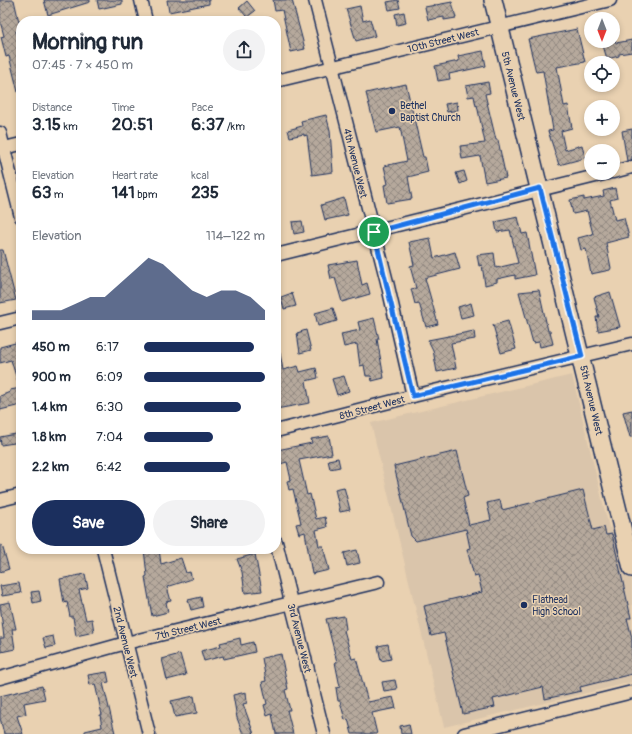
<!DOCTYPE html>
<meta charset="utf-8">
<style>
body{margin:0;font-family:Pangolin,sans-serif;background:#f2f2f3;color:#1f2937;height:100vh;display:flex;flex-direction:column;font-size:15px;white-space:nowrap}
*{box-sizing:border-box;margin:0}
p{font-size:13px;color:#747a83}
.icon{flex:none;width:22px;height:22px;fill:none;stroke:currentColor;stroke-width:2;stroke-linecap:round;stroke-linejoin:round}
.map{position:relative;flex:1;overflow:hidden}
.side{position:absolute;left:16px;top:16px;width:265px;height:538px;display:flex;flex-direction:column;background:#fff;border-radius:16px;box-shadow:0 2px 6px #0003}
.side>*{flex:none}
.needle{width:26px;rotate:180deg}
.buttons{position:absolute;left:584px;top:12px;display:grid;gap:8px}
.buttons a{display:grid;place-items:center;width:36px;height:36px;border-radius:50%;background:#fff;box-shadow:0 2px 6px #0003;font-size:20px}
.pin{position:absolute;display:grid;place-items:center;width:34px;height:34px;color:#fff;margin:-17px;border:2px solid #fff;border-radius:50%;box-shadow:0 1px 4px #0007}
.round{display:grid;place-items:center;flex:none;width:42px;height:42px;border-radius:21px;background:#f2f2f3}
.headline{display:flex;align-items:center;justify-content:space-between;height:68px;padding:0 16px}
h1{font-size:22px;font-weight:800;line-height:30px}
.metrics{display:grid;grid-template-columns:repeat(3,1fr);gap:6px;height:68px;padding:4px 16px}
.metrics div{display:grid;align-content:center}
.metrics b{font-size:17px;font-weight:800}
.metrics small{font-size:11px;font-weight:400}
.metrics p{font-size:11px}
.chart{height:112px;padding:8px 16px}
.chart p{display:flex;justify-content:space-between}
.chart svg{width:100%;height:72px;margin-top:4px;fill:#1b2f5e;opacity:.7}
.action{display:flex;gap:8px;margin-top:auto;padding:8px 16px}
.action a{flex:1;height:46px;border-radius:24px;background:#1b2f5e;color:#fff;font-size:16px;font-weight:800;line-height:46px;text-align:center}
.action a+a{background:#f2f2f3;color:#1f2937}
ul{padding:0 16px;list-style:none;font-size:13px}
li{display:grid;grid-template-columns:64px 48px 1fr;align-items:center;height:30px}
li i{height:10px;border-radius:5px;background:#1b2f5e}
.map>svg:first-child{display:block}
.built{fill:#dac5ab}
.building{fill:url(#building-cross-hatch);stroke:#1b2f5e}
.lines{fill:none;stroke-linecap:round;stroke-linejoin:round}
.street-casing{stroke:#1b2f5e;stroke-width:15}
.secondary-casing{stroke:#1b2f5e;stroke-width:20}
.street{stroke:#e9d1b1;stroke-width:12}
.secondary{stroke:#e9d1b1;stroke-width:17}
.route-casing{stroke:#fff;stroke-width:8}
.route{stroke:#1a73e8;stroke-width:5}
.poi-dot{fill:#1b2f5e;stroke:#e9d1b1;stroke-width:1.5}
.labels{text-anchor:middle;stroke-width:3;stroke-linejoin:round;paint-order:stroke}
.street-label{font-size:10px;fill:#1b2f5e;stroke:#e9d1b1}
.poi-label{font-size:10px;fill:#1b2f5e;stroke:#e9d1b1;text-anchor:start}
</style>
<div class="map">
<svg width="632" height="734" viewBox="0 0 632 734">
<defs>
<pattern id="building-cross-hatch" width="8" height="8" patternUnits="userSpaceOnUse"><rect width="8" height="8" fill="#b6a99c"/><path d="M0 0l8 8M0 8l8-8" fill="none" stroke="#938a82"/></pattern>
</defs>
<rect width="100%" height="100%" fill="#e9d1b1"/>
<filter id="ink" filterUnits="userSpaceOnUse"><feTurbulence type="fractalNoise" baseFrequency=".025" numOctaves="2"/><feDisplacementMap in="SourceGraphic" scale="8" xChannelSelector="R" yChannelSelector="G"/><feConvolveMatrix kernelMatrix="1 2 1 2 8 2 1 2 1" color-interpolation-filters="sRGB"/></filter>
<g filter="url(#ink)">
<path class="built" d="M572,375l37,153 23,-5v159l-188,45 -73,-304z"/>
<g class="building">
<path d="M0,0h14l5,22 2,-1v9l-5,1 5,17v44h-3l-9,-36 -3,1 -5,-20 3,-1 -4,-15z"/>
<path d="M44,0h46v2l-42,13z"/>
<path d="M97,0h25v4l-23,5z"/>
<path d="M167,0h42v4l-40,8z"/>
<path d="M273,0h19l13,49 -14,3 -9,-42 -7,1z"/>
<path d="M398,0l2,8 -11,2 -2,-8z"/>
<path d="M247,1l8,10 -8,6 -8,-9z"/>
<path d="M452,2l4,16 -12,2v-3l-16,3 -3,-13z"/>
<path d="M360,6l3,15 7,-2 5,17 -19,5 -10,-32z"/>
<path d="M404,12l2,11 -9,2 -2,-11z"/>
<path d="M577,29l8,33 -28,5 7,39 4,-1 4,23 -11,3 4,19 17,-5 3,13 -26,7 -11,-34 5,-1 -10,-59 -7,1 -8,-33z"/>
<path d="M615,39l1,4 16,-3v12l-13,2v2l-12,3 -5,-17z"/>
<path d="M483,51l3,15 -37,8 1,5 -12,2 -3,-15 24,-5 -1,-5z"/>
<path d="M488,82l2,11 -5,1 11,46h2l8,38 -21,4 -5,-26 -18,3 -2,-13 25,-3 -8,-38 -1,1 -2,-10 -6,1 -2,-11z"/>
<path d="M406,84l17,73h2l3,15 -20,5 4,22 -25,4 -3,-18 4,-1 -4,-18 23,-5 -7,-34 -24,5 -10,-39z"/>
<path d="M457,102l1,8 -11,2 -2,-8z"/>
<path d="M326,115l4,15 3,42 -21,3 -5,-40 -3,1v-2l-14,3 -2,-7 14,-4 -1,-5z"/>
<path d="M632,129v31l-5,1 -5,-30z"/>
<path d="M464,171l3,10 -7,3 -4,-11z"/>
<path d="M615,188l2,10 -7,2 5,20 9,-2 5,19 -23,6 5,25 -1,2 -19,4 -5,-25 -5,1 -3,-12 15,-4 -6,-23 -14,3 -3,-14 14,-3v3l20,-4 -1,-5z"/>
<path d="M344,198l4,17 -23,5 -4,-15z"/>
<path d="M518,217l4,17 5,-1 8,42 -20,4v-4l-18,4v3l-12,3 -3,-20 -3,1 -2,-11 17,-2 2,15 22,-5 -8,-33 -13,2 -2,-10z"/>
<path d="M302,221l2,11 -10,2 -2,-12z"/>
<path d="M430,238l4,20 21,-6 5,17 -35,9 13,46 -12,3 -7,-24 -4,1 -4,-15 5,-1 -6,-22 4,-1 -5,-23z"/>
<path d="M0,250h3l13,50 -16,3z"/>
<path d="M357,260l5,25 5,-2 3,11 -28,8 -7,-24 -4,1 -3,-14z"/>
<path d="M539,290l9,41h2l3,13 -13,3 -1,-5 -6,1 -14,-51z"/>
<path d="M610,292l10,35 -22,4 -2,-14h3l-5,-20z"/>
<path d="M292,293l4,13 -12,3 -3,-12z"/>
<path d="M471,303l3,12 -13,3 -3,-11z"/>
<path d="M333,308l4,13 -19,5 -3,-13z"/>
<path d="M374,318l5,21h-2l7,39 -12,3 -1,-5h-5l-2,-11 -4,1 -3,-22 -13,3 -3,-13 19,-4 -2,-8z"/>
<path d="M508,321l8,28 -15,4 -8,-28z"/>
<path d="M306,330l5,20 -11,3 -3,-20z"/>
<path d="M474,331l1,8 -24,4 5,25 -19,4 -4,-22 -5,-10z"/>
<path d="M19,342l2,44h-2l-8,-26 -11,3v-16z"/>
<path d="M280,353l3,17 15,-4 2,6 16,-4 2,10 -12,3 4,22 -34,6v-55z"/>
<path d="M344,376l5,15 -12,4 -5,-16z"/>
<path d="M21,388v17l-21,5v-14l10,-4v-2z"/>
<path d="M632,410v27h-2l-7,-25z"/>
<path d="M21,433v9l-20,3 -1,-8z"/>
<path d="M329,436l3,18 -33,6 8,35 3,-1 6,25 9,-2 2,10 -11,3 3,16h4l6,24 -17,4 -7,-42 -6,2 -3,-10 5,-1 -8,-34 -4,1 -2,-9 4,-1 -4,-18 -7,2 -3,-14 35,-7 -1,-4z"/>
<path d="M457,451l11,45 -5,2 6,27 22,-5 -4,-17 13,-3 2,10 81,-20 10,40 11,-3 2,8 6,-1 19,84h-4l5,20v36l-52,13 1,4 -36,8 -2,-12 -50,12 2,8 -32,7 -19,-81 -13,3 -7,-30 58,-14 -4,-17 -4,1 -7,-27 3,-1 -4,-19 -50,12 -5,-5 -17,-70z"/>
<path d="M338,458l2,9 -10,2 -2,-9z"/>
<path d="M344,487l6,23 -10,2 -5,-23z"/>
<path d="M2,545l7,24 -9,3v-26z"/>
<path d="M144,549h15l2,15 20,-6 5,15 4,-1 2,7 -25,8 4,14 -5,1 2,10 -16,4 -7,-39 2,-1z"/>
<path d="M357,550l3,13 -13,3 -3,-13z"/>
<path d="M255,554l7,37 -17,2 -3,-21 -5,-13z"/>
<path d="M85,574l3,14 -9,2 7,30 6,-1 2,13 -18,4 -3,-19h-3l-3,-15 -3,1 -4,-24z"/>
<path d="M19,583l2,10 -19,3 -2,-10z"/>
<path d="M39,591l2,10 -8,2 -2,-11z"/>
<path d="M201,597l2,10 -12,3 -3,-10z"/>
<path d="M10,602l6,27h-4l3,20 -14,3 -1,-14h4l-4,-34z"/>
<path d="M344,616l2,13 -2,1 8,29 4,-1 12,44 25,-5 3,11 -24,5 5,21h-25l-4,-15 -3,1 -5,-19h-2l-2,-13 4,-1 -5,-25h2l-11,-43z"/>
<path d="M53,636l2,10 -9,2 -3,-10z"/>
<path d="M240,638l1,7 12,-3 2,10 -31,7 -1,-3 -19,5 -3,-10 20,-5 -1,-3z"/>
<path d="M388,644l3,15 -10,2 -3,-15z"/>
<path d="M180,654l6,21 -19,5 -5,-21z"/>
<path d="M281,654l7,35 -3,1 5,20h-3l6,24h-17l-4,-20 -5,2 -3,-11 3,-1 -5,-22 4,-1 -4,-23z"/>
<path d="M107,672l2,10 -6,1 12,50 -30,1v-3l17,-4 -2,-12h2l-7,-31 -5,1 -2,-10z"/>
<path d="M395,680l2,9 -13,2 -2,-9z"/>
<path d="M42,686l3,13 -21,4 2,11 -9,2 6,18h-19l-4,-16v-22z"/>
<path d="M246,692l1,11 -4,1 11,30h-11l-6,-16 -4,-23z"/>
<path d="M194,696l3,17 -22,4 -4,-16z"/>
<path d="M409,724l2,10h-10l-1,-8z"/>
</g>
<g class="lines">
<g class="street-casing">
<g id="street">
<path d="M141,0l5,21"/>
<path d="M315,0l72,282 26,114"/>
<path d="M276,81l334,-81"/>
<path d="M0,133l21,84"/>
<path d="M0,149l21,-5"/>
<path d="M613,172l19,-5"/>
<path d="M276,255l332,-82"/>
<path d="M0,323l21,-5"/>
<path d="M276,431l137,-35 219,-52"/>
<path d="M0,500l21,-5"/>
<path d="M276,542l48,192"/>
<path d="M103,549l46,185"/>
<path d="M0,678l126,-35 252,-61"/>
<path d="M464,734l168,-42"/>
</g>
</g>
<g class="secondary-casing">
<path id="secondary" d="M493,0l139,568"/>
</g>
<use href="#street" class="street"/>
<use href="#secondary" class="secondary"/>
</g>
</g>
<g class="lines" filter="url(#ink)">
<g class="route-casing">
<path id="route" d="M540,188l42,168 -169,40 -39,-164z"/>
</g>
<use href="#route" class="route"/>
</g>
<g class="poi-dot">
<circle cx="392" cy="111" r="4"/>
<circle cx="524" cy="605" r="4"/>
</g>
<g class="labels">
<g class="street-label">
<text transform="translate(443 40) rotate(-14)" y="4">10th Street West</text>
<text transform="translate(514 86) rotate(76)" y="4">5th Avenue West</text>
<text transform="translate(356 163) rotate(76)" y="4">4th Avenue West</text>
<text transform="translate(592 400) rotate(77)" y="4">5th Avenue West</text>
<text transform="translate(372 407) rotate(-15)" y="4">8th Street West</text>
<text transform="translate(188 628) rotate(-14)" y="4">7th Street West</text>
<text transform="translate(300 638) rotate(76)" y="4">3rd Avenue West</text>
<text transform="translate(126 642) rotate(76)" y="4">2nd Avenue West</text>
</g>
<g class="poi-label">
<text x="400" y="109">Bethel<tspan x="400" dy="12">Baptist Church</tspan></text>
<text x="532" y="603">Flathead<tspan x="532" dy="12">High School</tspan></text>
</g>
</g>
</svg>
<div class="buttons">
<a><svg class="needle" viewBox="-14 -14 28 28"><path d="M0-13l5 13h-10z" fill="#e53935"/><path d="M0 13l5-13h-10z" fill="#747a83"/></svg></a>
<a><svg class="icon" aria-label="locate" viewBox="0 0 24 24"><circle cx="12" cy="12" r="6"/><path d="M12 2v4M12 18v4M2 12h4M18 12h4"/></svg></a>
<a>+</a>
<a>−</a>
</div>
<div class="pin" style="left:374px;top:232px;background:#1e9e55"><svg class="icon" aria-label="arrive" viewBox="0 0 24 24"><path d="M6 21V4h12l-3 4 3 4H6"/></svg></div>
<section class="side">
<div class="headline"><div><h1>Morning run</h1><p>07:45 · 7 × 450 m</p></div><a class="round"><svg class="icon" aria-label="share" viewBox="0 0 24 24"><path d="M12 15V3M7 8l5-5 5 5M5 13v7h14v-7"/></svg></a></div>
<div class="metrics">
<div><p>Distance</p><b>3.15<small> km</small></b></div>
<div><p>Time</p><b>20:51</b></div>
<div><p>Pace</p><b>6:37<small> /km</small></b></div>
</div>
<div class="metrics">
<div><p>Elevation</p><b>63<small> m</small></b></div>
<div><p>Heart rate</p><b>141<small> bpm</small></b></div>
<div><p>kcal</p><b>235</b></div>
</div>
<div class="chart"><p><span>Elevation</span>114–122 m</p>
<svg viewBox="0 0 160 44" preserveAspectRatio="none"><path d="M0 44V38L10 38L20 38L30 34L40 30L50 30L60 22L70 14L80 6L90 10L100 18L110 26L120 30L130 26L140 26L150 30L160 38V44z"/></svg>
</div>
<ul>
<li><b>450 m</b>6:17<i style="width:91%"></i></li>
<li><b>900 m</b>6:09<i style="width:100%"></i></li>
<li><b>1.4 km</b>6:30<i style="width:80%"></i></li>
<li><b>1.8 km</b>7:04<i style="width:57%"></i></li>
<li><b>2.2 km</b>6:42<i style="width:71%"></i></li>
</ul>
<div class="action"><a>Save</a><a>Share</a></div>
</section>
</div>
